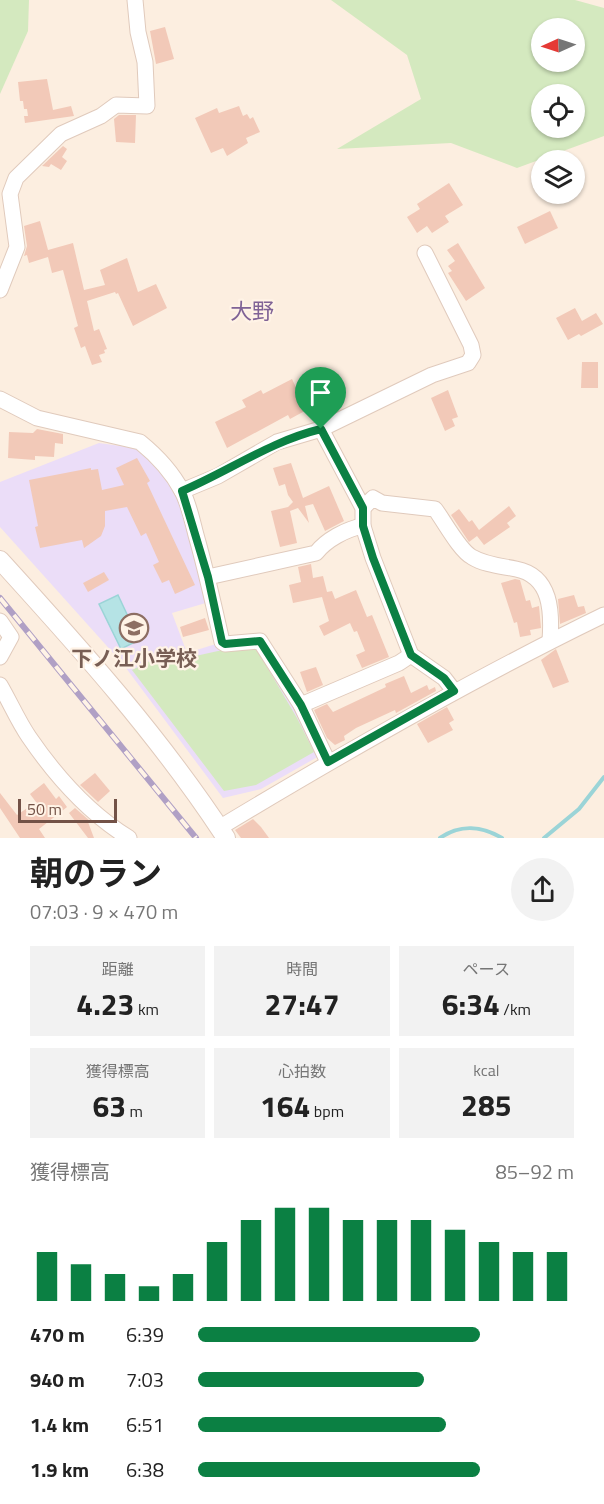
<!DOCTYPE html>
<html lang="ja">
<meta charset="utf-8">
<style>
body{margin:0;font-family:"Titillium Web","Noto Sans JP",sans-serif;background:#f2f2f2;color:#222;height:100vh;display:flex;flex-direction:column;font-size:22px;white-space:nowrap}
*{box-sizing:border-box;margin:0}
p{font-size:20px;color:#767676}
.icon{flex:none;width:33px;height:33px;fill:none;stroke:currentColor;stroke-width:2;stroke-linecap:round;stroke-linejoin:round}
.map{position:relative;height:838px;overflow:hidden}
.details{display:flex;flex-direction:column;background:#fff;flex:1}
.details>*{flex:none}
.needle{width:39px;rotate:267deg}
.tools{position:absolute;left:531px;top:18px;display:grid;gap:12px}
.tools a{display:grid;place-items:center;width:54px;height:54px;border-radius:50%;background:#fff;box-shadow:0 2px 4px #0004;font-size:30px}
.scale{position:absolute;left:18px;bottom:15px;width:99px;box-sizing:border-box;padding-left:6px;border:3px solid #735247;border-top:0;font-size:16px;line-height:21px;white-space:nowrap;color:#735247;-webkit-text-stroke:4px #fff3e6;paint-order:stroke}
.pin{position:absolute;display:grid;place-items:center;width:51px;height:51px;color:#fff;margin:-62px -26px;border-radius:50% 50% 50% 0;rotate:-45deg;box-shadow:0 0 6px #0007}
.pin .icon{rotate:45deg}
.round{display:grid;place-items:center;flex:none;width:63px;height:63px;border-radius:32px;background:#f2f2f2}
.head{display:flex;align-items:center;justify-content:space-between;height:102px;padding:0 30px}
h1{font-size:33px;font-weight:700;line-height:45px}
.stats{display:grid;grid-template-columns:repeat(3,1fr);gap:9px;height:102px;padding:6px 30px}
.stats div{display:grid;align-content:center;border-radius:0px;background:#f2f2f2;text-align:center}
.stats b{font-size:30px;font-weight:700}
.stats small{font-size:16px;font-weight:400}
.stats p{font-size:16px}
.chart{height:168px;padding:12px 30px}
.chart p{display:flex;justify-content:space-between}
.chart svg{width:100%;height:108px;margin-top:6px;stroke:#0b8043;stroke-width:6}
ul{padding:0 30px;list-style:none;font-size:20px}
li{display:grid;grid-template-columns:96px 72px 1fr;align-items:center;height:45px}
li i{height:15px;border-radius:8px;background:#0b8043}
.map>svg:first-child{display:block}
.education{fill:#ebddf8}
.green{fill:#d4e9bf;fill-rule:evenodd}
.water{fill:#b5e3e5;stroke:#9bd4d7;stroke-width:1.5}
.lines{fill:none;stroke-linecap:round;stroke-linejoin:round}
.stream{stroke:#9bd4d7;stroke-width:4}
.building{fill:#f2c9b8}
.minor-casing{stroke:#e0cabc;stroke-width:17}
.tertiary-casing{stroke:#e0cabc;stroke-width:20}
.minor{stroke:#fff;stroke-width:15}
.tertiary{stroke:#fff;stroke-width:18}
.rail-casing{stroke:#b0a0c5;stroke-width:6}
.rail{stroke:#fff3e6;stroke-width:4;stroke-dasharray:11;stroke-linecap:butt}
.route-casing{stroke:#fff;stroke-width:12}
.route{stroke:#0b8043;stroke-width:8}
.labels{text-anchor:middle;stroke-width:4.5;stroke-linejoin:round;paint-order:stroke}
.education-label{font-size:21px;font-weight:bold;fill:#785e54;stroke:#fff3e6}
.neighbourhood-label{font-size:22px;fill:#806396;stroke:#fff3e6}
</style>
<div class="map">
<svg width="604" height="838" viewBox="0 0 604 838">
<rect width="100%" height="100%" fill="#fceee0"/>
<path class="education" d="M99,443l43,6 19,20 22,36 26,97 -37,11 15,40 32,-10 41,5 61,107 -60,34 -38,9 -100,-134 -123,-137v-45z"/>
<g class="green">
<path d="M0,0h29l-1,31 -28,63z"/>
<path d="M331,0h244l29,8v128l-87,32 -66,-25 -114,6 84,-50 -14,-44zM574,28v34h-32v-34zM574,94v34h-32v-34z"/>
<path d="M250,648l7,2 40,68 17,34 -58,33 -32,6 -92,-121 38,-19 12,8 36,-8z"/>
</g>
<path class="water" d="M118,595l21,45 -18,9 -22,-45z"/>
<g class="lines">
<g class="stream">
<path d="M440,838c20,-14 42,-12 62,0"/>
<path d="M544,838l35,-29 25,-32"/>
</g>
</g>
<g class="building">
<path d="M165,27l9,32 -18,5 -6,-33z"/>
<path d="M47,79l6,31 18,-4 3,10 -49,7 -1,-7h4l-1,-7h-3l-1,-8h-3l-2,-19z"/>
<path d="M239,106l4,10 4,-2 3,5 3,-2 7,15 -14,6 2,5 -21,13 -4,-8 -12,5 -16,-35 22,-10 2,5z"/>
<path d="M119,115h17l-1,28 -19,-1 -2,-23z"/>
<path d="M63,146l4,3 -5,8 5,4 -6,9 -10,-6 -2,3 -7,-1z"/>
<path d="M449,183l14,22 -18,11 4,6 -17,11 -5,-7 -10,7 -10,-16 13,-8 -3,-5z"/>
<path d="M550,211l8,17 -33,16 -8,-17z"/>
<path d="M40,221l8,29 25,-7 11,47 21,-5 -5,-15 27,-12 11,34 18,-8 11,24 -34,18 -15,-33 -2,1 -1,-2 -28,9 7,30 5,-2 8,20 -3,1 1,3 -6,2 3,7 -10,3 -7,-19 -4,2 -7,-20 4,-2 -15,-56 -11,3 -4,-16 -19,6 -2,-8 -3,1 3,-10 -3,-20z"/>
<path d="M458,243l27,45 -19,13 -18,-28 4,-2 -4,-5 7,-5 -8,-11z"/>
<path d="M575,308l7,13 14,-8 7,11 -22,12 -2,-2 -11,6 -12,-22z"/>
<path d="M582,362h16v26h-17z"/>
<path d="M292,379l9,19 6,-2 5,11 -22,12 -2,-4 -61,33 -12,-26 31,-15 -4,-7 19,-10 2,4z"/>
<path d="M448,390l10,27 -6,2 3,7 -10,5 -14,-33z"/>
<path d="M37,429l26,5v10l-8,-1 -1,14 -19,-1v4l-27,-2 1,-26 24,1z"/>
<path d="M137,458l13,23 -3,2 48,102 -20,9 -6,-14 -7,3 -9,-18 6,-3 -13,-29 -5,3 -14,-29 -22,4v15l-4,10 -17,12 -2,-8 -42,8 -5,-21 3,-1 -9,-46 62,-12v2l7,-1 4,21 22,-5 -8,-17z"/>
<path d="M291,463l12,35 26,-12 15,35 -19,10 -12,-27 -8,2 4,17 -11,-15 -8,3 7,32 -17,4 -9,-36 17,-4 5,-5 -5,-7 -3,-11 -6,2 -6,-18z"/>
<path d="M509,506l7,10 -9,7 3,4 -26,18 -7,-9 -8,6 -18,-27 8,-6 10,13 3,-2 7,10z"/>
<path d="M311,564l2,14 10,-2 4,16 5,-1 3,8 21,-9 11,27 5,-2 17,42 -27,11 -6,-13 9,-4 -8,-20 -3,1 -4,-9 -26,13 -5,-10 10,-5 -7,-24 -29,6 -4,-18 12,-3 -3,-15z"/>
<path d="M104,572l5,8 -21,12 -5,-9z"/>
<path d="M515,579l5,1 6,21 4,-1 2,8 7,-2 2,22 -11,2 1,5 -11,2 -3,-15 -3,1 -13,-40z"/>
<path d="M574,595l4,12 6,-1 2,7 -26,11 -2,-25z"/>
<path d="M205,618l4,12 -26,7 -3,-10z"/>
<path d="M556,649l13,33 -16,6 -12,-28z"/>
<path d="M316,667l7,18 -16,7 -7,-20z"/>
<path d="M404,676l7,17 16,-8 2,5 6,-3 1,4 -40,22 -1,-3 -39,18 -12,8 1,4 -10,5 -8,-7 -13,-28 13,-6 6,8 53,-25 -1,-3z"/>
<path d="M447,707l7,13 -5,3 4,7 -25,13 -11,-19z"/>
<path d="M95,773l15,18 -12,11 -18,-17z"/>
<path d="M44,783l12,16 3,-3 8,11 -28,22 6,9h-25l-20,-30v-15l17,22 19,-13 -6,-8z"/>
<path d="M75,808l15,13 -2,1 6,16h-6l-19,-25z"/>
<path d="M253,819l8,8 8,11h-28l-6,-8z"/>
</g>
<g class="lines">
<g class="minor-casing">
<g id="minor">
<path d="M0,290l17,-43 -7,-53 6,-16 45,-44 40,-18 15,-11 31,1 -2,-44 -7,-30 -3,-32"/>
<path d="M0,399l37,19 103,24c16,13 32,30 42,49 7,13 10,29 14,44 10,35 18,71 26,107l3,2 35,-3 41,64 27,57"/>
<path d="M321,429l42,79v18l10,32 38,97 33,23 10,13"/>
<path d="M182,491l36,-15 59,-34 44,-13 111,-54 36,-12 5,-8 -2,-10 -46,-92"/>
<path d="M363,508l10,-10 9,5 53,6c9,12 25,42 37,48 13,8 30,9 44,12 36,7 36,44 34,72"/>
<path d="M208,577l108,-24c10,-13 30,-24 47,-27"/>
<path d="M0,621l11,16 -11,20"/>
<path d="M0,685c10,17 18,36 29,52 26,38 61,77 100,101"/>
<path d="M301,705l98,-42 12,-8"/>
<path d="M219,828c126,-76 253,-149 385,-213"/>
</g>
</g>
<g class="tertiary-casing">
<path id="tertiary" d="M0,560c81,89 160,177 226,278"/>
</g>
<use href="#minor" class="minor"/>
<use href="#tertiary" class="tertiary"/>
<g class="rail-casing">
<path id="rail" d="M0,598l196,240"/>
</g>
<use href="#rail" class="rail"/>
</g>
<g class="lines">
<g class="route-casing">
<path id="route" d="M321,429l42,79v18l10,32 38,97 33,23 10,13 -126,71 -27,-57 -41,-64 -35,3 -3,-2 -14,-65 -26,-86c47,-20 89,-50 139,-62z"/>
</g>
<use href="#route" class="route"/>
</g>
<defs>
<g id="school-ring" transform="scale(1.5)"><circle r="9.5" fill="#fff3e6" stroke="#8d6e63" stroke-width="1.5"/><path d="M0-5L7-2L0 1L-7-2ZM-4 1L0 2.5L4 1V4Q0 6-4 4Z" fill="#8d6e63"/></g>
</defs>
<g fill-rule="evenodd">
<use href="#school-ring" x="134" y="628"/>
</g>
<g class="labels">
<g class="education-label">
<text x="134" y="666">下ノ江小学校</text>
</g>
<g class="neighbourhood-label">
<text x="252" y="319">大野</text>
</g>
</g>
</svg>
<div class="tools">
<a><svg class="needle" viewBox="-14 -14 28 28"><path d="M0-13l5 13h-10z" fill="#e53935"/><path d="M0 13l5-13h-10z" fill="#767676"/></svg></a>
<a><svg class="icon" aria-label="locate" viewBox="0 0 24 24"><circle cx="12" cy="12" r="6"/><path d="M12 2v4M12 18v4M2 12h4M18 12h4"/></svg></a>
<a><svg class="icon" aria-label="layers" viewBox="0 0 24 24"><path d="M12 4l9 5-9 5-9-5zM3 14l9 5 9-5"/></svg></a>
</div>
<div class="scale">50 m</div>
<div class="pin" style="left:321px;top:429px;background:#1e9e55"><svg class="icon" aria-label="arrive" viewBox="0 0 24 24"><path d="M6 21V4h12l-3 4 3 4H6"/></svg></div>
</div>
<section class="details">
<div class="head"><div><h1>朝のラン</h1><p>07:03 · 9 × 470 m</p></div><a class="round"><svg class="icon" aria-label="share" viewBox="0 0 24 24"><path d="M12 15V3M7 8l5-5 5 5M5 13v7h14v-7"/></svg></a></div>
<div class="stats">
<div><p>距離</p><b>4.23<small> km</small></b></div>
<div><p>時間</p><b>27:47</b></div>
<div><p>ペース</p><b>6:34<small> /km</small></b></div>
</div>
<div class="stats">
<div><p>獲得標高</p><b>63<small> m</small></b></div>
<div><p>心拍数</p><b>164<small> bpm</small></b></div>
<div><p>kcal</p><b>285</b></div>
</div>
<div class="chart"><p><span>獲得標高</span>85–92 m</p>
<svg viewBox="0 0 160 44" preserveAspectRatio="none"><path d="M5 44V24M15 44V29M25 44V33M35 44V38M45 44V33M55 44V20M65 44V11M75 44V6M85 44V6M95 44V11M105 44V11M115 44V11M125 44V15M135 44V20M145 44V24M155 44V24"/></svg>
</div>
<ul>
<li><b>470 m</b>6:39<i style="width:75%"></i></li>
<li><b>940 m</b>7:03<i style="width:60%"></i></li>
<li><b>1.4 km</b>6:51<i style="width:66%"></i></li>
<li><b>1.9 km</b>6:38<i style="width:75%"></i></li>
</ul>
</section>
